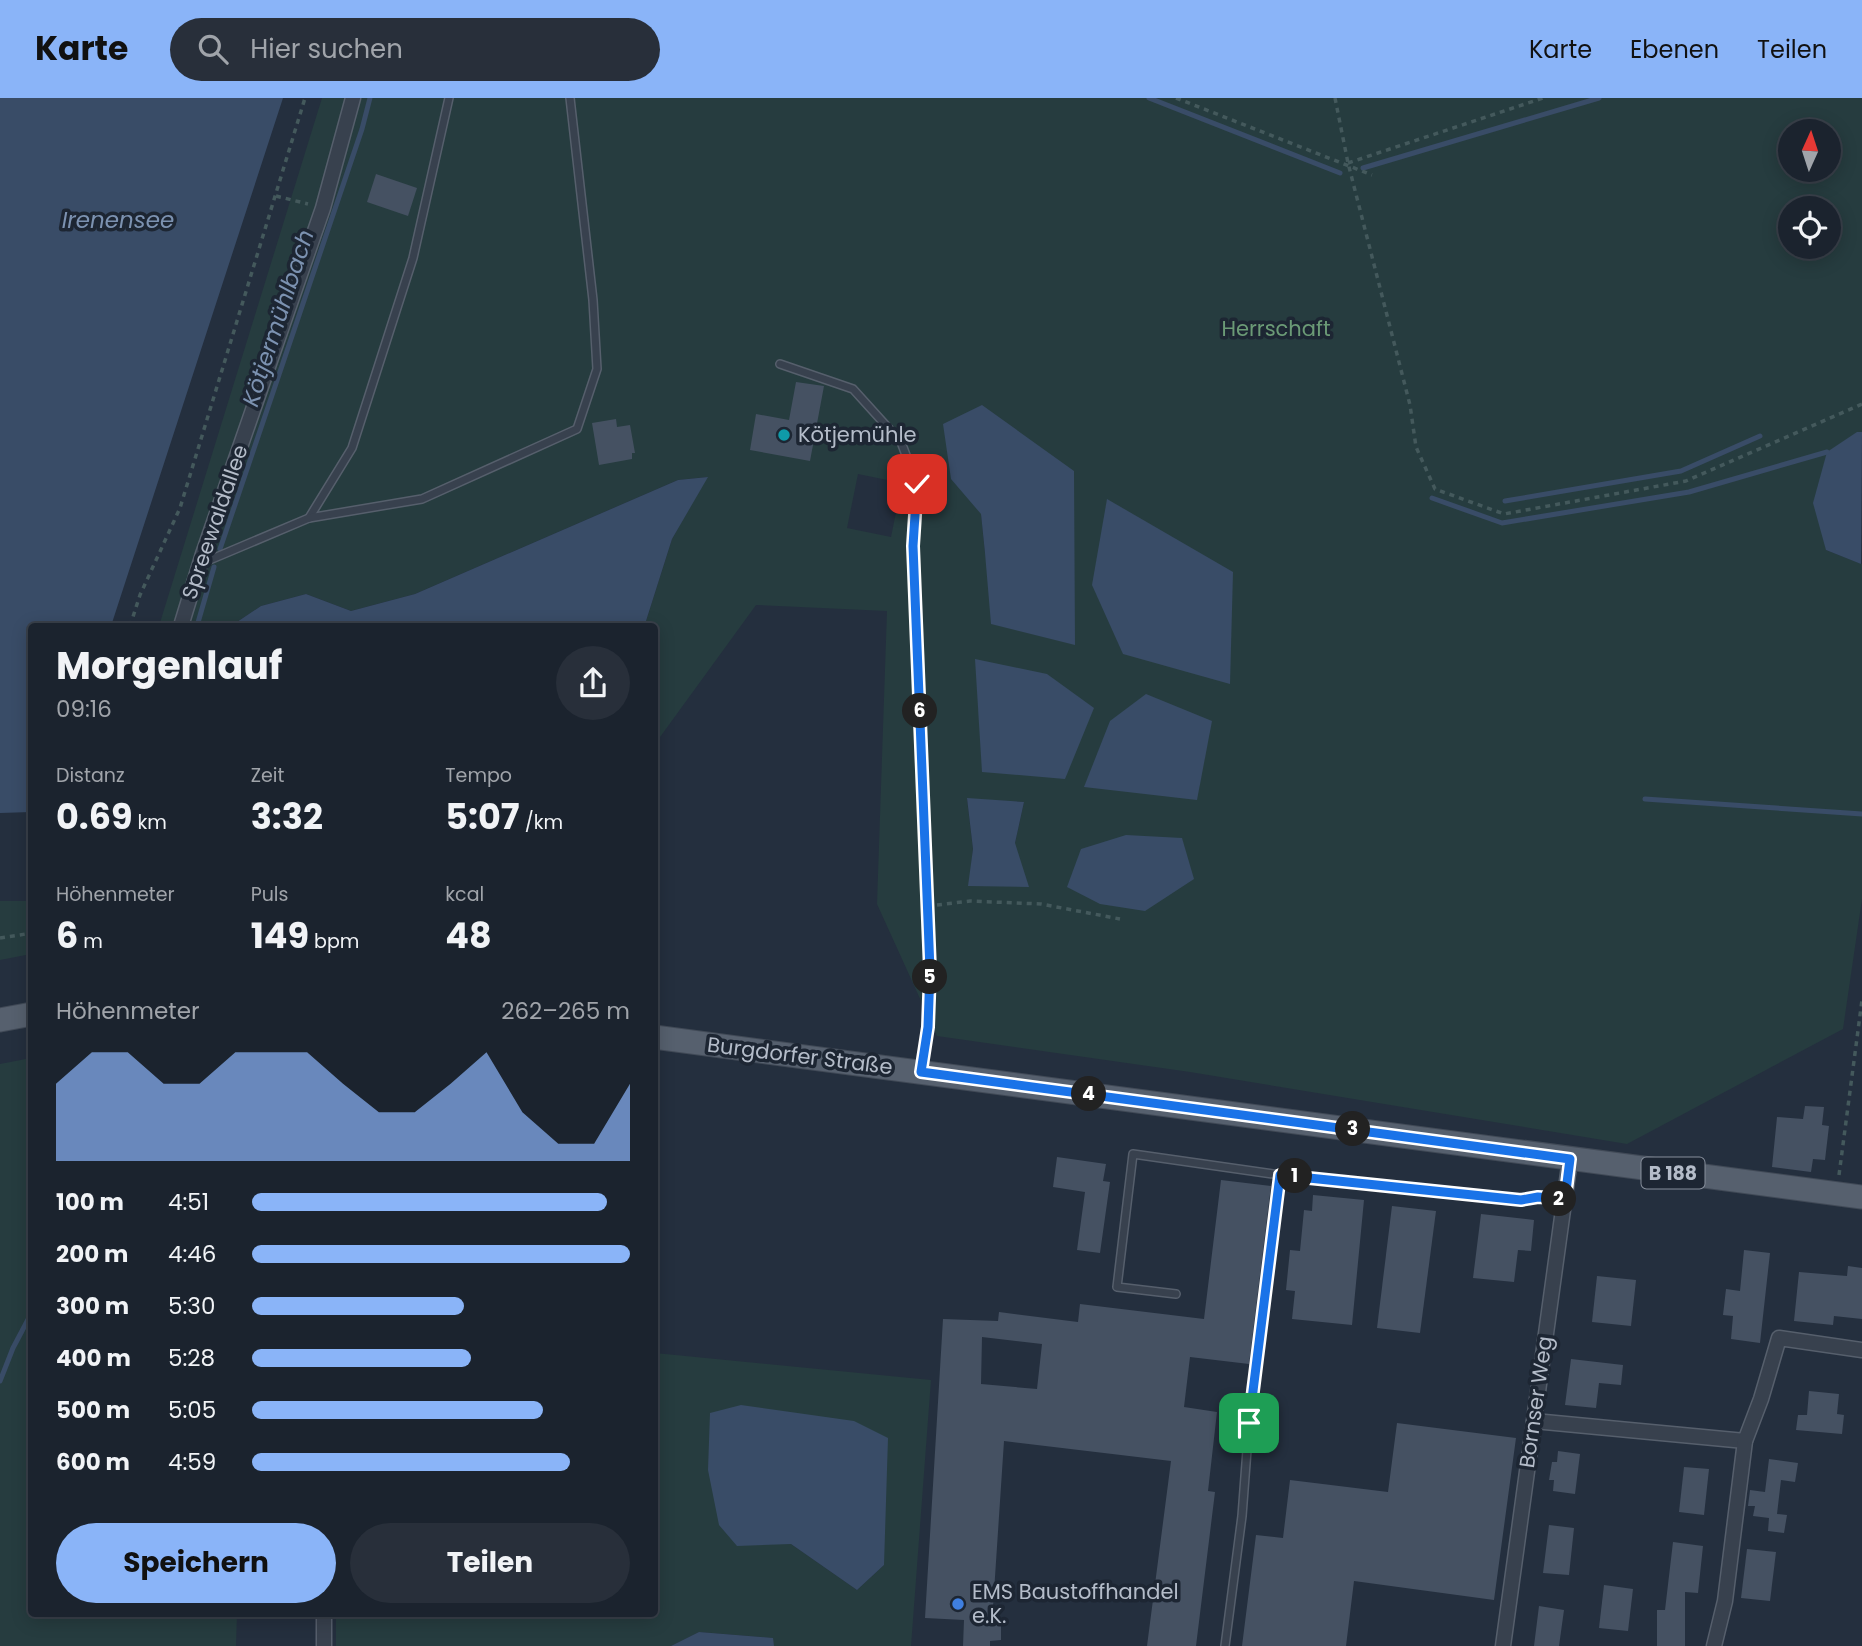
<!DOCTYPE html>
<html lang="de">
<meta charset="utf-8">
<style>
body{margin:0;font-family:Poppins,sans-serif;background:#282f3a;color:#f1f3f6;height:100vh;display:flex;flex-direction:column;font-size:26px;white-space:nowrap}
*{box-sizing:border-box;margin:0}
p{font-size:23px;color:#a0a4aa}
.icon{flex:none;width:38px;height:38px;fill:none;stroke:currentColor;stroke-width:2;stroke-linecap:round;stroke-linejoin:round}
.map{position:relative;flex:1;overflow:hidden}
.panel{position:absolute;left:28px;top:525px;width:630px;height:994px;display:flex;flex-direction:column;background:#1b232e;border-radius:7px;box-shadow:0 4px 18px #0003,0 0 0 2px #39404a}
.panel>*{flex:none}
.needle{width:46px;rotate:3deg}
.tools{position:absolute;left:1778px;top:21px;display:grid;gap:14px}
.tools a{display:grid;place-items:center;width:63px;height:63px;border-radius:50%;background:#1b232e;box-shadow:0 4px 18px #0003,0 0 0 2px #39404a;font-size:35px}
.pin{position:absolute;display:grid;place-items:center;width:60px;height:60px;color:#fff;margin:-30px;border-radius:14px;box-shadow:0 4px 10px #0006}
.km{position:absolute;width:35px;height:35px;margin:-18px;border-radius:50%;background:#222;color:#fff;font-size:19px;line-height:35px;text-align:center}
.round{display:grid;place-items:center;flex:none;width:74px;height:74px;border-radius:37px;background:#282f3a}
.headline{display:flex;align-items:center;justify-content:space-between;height:119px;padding:0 28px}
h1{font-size:38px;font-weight:700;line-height:52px}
.stats{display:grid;grid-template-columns:repeat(3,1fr);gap:10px;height:119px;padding:7px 28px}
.stats div{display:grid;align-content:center}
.stats b{font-size:35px;font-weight:700}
.stats small{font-size:19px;font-weight:400}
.stats p{font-size:19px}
.chart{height:196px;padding:14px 28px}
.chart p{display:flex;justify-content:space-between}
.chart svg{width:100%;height:126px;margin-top:7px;fill:#8ab4f8;opacity:.7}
.primary-button{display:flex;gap:14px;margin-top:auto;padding:14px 28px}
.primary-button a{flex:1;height:80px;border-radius:42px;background:#8ab4f8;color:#111;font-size:28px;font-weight:700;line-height:80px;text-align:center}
.primary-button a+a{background:#282f3a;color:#f1f3f6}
ul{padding:0 28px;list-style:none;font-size:23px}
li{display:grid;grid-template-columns:112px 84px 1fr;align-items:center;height:52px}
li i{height:18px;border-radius:9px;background:#8ab4f8}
header{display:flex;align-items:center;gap:42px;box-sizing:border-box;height:98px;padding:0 35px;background:#8ab4f8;color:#111}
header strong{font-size:33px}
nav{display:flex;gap:38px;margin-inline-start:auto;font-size:24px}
.search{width:490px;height:63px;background:#282f3a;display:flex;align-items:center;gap:18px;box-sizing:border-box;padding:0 24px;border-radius:38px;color:#a0a4aa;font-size:26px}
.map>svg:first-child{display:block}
.green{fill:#263c3f;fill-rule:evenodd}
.water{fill:#394c67}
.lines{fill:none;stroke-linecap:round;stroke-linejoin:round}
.stream{stroke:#394c67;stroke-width:5}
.building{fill:#455162;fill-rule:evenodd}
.service-casing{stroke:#565f6c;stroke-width:10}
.minor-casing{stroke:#565f6c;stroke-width:17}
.primary-casing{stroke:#414a57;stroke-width:25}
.path{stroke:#44595c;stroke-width:3.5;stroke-dasharray:5 5;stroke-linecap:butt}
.service{stroke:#38414e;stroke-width:7}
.minor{stroke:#38414e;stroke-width:14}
.primary{stroke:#56606e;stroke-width:23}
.route-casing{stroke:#fff;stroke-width:14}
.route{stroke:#1a73e8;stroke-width:9}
.culture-dot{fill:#0f9aa8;stroke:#1d2633;stroke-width:2.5}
.shop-dot{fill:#3f7fe0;stroke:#1d2633;stroke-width:2.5}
.labels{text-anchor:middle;stroke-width:7;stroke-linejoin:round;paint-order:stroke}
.shield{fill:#1d2633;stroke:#878f9c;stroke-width:2}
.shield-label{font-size:19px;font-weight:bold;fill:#b4bcc9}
.park-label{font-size:21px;fill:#6b9a76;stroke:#1d2633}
.poi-label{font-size:21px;fill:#b4bcc9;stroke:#1d2633;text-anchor:start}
.street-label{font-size:21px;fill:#b4bcc9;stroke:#1d2633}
.water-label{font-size:23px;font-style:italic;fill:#7c92b1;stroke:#1d2633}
</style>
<header>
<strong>Karte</strong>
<div class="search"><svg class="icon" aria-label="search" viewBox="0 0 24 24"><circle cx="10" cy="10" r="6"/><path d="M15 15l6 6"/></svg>Hier suchen</div>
<nav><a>Karte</a><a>Ebenen</a><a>Teilen</a></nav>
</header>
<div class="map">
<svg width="1862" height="1548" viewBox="0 0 1862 1548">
<rect width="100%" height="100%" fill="#242f3e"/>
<g class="green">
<path d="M322,0h1540v334h-5l-31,118 36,14v335l-19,130 -216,115 -437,-72 -253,-36 -60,-132 10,-293 -131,-6 -101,139 -1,-118h-11l3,-5 26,-82 35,-62 -29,3 -263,114 -64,17 -45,-17 -45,12 -30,20h-72zM1790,33h39v39h-39zM1790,110h39v39h-39zM858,376l44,9 -11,54 -44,-9zM981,416l94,131 -90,-92zM967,701l57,3 -9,41 -46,43 4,-37z"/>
<path d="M0,803h31v53l-31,6z"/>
<path d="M31,960l1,556h205l-1,32h-236v-582z"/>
<path d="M655,1255l276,27 -20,266h-137l-2,-8 -73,-6 -28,14h-335v-32h318zM791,1446l93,21 -27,25z"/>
</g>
<g class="water">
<path d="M0,0h283l-172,528h-79l-1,186 -31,1z"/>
<path d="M982,307l92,66 1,174 -84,-21 -6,-71 -4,-39 -30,-35 -8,-55z"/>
<path d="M1857,334h5l-1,132 -35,-14 -13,-47 14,-51z"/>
<path d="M708,379l-36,62 -26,82 -3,5h-412l30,-20 45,-12 45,17 64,-17 263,-114z"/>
<path d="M1107,401l126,73 -3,112 -107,-30 -31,-69z"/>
<path d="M975,561l72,15 47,34 -29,71 -83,-7z"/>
<path d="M1146,596l66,27 -15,79 -113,-13 26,-66z"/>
<path d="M967,700l57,4 -9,41 14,44 -61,-1 5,-37z"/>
<path d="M1126,737l56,3 12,41 -49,32 -45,-7 -33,-17 14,-38z"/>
<path d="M741,1307l113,16 34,17 -4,127 -27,25 -66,-46 -54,2 -18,-21 -11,-55 2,-57z"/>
<path d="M699,1534l74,6 1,8h-103z"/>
</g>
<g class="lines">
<g class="stream">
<path d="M1149,0l191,75"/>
<path d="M1363,70l236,-70"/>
<path d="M1432,400l70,25 187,-31 138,-40"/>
<path d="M1505,403l176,-30 79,-35"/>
<path d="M220,451l142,-420 8,-31"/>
<path d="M197,528l17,-59"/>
<path d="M1645,701l217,15"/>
<path d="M0,1283l13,-33 19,-36"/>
</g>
</g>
<g class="building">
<path d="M376,76l41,14 -9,28 -41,-14z"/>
<path d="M796,284l28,4 -14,75 -60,-11 6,-36 33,6z"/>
<path d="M616,321l1,8 13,-2 5,28h-3v6l-33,6 -7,-42z"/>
<path d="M1805,1008l19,1 -2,18 7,1 -4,34 -12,-1 -2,13 -39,-5 5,-50 26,2z"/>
<path d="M1057,1059l49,7 -3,17 7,1 -10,71 -23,-3 8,-58 -32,-5z"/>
<path d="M1221,1082l50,6 -22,178 -59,-7 -6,50 33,5 -9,79 7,1 -19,154h-49l24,-185 -167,-20 -12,181h9v18l-11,1v5h-27l1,-26 -39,-2 18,-299 55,2 1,-9 79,10 2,-18 124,15zM982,1239l60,7 -5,45 -56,-5z"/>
<path d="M1313,1097l51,5 -12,125 -60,-6 3,-28 -9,-1 4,-40 10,1 4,-41 8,1z"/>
<path d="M1392,1108l44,5 -16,122 -43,-5z"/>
<path d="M1481,1116l53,6 -3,31 -13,-1 -4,32 -41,-4z"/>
<path d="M1744,1152l26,3 -10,90 -29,-4 2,-23 -10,-1 3,-26 14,2z"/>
<path d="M1848,1168l14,2v51l-28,-3 -1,9 -39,-4 5,-49 48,4z"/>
<path d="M1597,1178l39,4 -5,46 -39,-4z"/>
<path d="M1571,1261l52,6 -2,20 -22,-2 -3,25 -31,-3z"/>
<path d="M1809,1293l30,3 -2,20 7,1 -2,19 -46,-4 2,-15h9z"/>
<path d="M1397,1325l119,15 -22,162 -140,-19 -8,65h-104l14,-111 27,3 7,-58 98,12z"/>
<path d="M1558,1353l22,3 -5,40 -22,-3 1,-11h-5l3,-18h5z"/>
<path d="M1769,1361l29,4 -3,19 -14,-2 -4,34 10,1 -3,18 -16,-2 1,-13 -16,-2 2,-10h-7l2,-16 15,2z"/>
<path d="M1684,1369l25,2 -5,46 -25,-3z"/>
<path d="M1549,1427l25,3 -5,47 -26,-2z"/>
<path d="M1673,1444l30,4 -5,47 -13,-1v54h-28v-36h8z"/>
<path d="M1747,1451l29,3 -6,49 -29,-3z"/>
<path d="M1604,1487l29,4 -5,42 -29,-3z"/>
<path d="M1539,1508l25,4 -5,36h-25z"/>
</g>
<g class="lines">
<g class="service-casing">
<g id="service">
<path d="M780,266l73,25 48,53 16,42 -4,62 17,423 -2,58 -7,42"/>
<path d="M309,420l43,-70 61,-190 36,-160"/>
<path d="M200,466l109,-46 113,-19 155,-70 20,-60 -4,-69 -23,-202"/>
<path d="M1176,1196l-59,-7 16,-133 147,21"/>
<path d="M1225,1548l17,-130 9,-119 29,-222 241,25 17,-3 26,2"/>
</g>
</g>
<g class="minor-casing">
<g id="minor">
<path d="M181,528l22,-72 120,-346 30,-110"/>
<path d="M1534,1323l211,20"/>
<path d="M324,1516v32"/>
<path d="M1503,1548l67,-487"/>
<path d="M1714,1548l11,-45 20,-160 16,-42 18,-61 83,12"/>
</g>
</g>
<g class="primary-casing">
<g id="primary">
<path d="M0,922l32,-6"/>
<path d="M654,939l1208,160"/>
</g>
</g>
<g class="path">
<path d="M1176,0l196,77"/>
<path d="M1335,0l13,65 62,242 6,42 19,42 69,25 182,-33 176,-77"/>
<path d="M1348,65l195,-65"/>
<path d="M276,98l32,8"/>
<path d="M130,528l10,-31 40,-87 125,-410"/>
<path d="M937,807l33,-4 71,3 79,15"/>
<path d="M0,840l32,-5"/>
<path d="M1839,1077l23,-175"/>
</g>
<use href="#service" class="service"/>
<use href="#minor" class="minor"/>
<use href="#primary" class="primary"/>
</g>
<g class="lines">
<g class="route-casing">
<path id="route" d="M917,386l-4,62 17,424 -2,57 -7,45 649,87 -5,40 -27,-2 -17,3 -241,-25 -31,248"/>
</g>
<use href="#route" class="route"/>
</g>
<circle class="culture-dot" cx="784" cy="337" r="7"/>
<circle class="shop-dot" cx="958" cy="1506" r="7"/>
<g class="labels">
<rect class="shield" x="1641.5" y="1059.5" width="63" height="31" rx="5"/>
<g class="shield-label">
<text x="1673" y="1082">B 188</text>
</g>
<g class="park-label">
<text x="1276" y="238">Herrschaft</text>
</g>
<g class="poi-label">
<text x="798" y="344">Kötjemühle</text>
<text x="972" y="1501">EMS Baustoffhandel<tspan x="972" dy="24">e.K.</tspan></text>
</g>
<g class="street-label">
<text transform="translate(215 424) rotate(-71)" y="7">Spreewaldallee</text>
<text transform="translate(800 958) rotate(7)" y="7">Burgdorfer Straße</text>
<text transform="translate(1536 1304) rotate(-82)" y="7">Bornser Weg</text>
</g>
<g class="water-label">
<text x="118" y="130">Irenensee</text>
<text transform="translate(278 220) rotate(-72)" y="8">Kötjermühlbach</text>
</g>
</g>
</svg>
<div class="tools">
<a><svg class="needle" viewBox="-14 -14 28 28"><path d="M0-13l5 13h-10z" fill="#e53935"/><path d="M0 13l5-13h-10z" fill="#a0a4aa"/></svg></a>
<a><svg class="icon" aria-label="locate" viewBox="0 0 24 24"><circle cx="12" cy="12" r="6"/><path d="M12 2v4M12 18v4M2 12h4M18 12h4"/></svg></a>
</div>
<div class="pin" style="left:1249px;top:1325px;background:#1e9e55"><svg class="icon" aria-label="arrive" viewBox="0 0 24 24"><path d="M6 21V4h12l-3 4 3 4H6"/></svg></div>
<div class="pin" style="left:917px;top:386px;background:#d93025"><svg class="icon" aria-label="check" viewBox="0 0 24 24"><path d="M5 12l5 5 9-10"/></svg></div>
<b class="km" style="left:1295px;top:1078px">1</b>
<b class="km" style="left:1559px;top:1101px">2</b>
<b class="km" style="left:1353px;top:1031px">3</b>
<b class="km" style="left:1089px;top:996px">4</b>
<b class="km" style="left:930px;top:879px">5</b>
<b class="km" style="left:920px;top:613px">6</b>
<section class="panel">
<div class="headline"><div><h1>Morgenlauf</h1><p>09:16</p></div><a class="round"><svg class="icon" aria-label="share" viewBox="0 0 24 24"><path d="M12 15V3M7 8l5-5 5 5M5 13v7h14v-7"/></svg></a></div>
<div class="stats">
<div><p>Distanz</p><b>0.69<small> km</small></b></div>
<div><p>Zeit</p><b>3:32</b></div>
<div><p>Tempo</p><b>5:07<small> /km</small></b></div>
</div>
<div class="stats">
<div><p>Höhenmeter</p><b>6<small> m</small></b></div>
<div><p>Puls</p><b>149<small> bpm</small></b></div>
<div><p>kcal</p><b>48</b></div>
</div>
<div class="chart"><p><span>Höhenmeter</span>262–265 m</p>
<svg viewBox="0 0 160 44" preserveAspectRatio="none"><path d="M0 44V17L10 6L20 6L30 17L40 17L50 6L60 6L70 6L80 17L90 27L100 27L110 17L120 6L130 27L140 38L150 38L160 17V44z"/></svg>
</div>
<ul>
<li><b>100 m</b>4:51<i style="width:94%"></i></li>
<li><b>200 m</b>4:46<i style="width:100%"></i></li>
<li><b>300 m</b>5:30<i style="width:56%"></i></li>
<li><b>400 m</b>5:28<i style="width:58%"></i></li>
<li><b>500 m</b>5:05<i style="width:77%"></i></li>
<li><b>600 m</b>4:59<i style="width:84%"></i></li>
</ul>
<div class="primary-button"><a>Speichern</a><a>Teilen</a></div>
</section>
</div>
